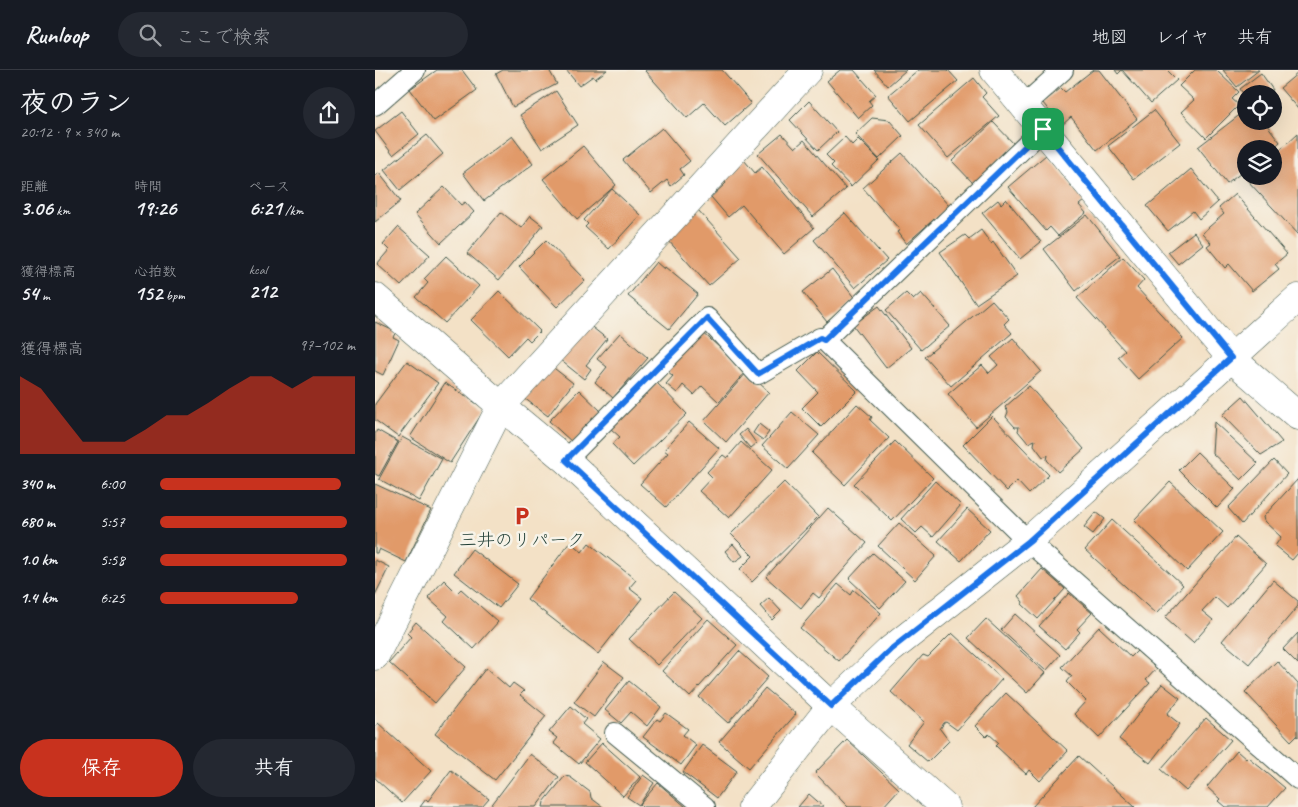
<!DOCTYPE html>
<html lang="ja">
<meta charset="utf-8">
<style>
body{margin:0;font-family:Caveat,"Klee One",sans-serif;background:#242831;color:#f1f3f6;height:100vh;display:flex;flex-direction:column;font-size:19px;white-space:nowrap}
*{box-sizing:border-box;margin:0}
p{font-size:16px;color:#9ea1a6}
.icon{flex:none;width:28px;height:28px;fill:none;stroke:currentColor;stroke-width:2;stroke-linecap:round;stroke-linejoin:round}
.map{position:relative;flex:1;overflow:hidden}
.side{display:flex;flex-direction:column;background:#171b24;width:375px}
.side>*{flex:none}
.tools{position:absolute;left:862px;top:15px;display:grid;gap:10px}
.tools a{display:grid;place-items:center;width:45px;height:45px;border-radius:50%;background:#171b24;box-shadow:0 5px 20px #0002;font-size:25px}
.pin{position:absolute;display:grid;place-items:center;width:42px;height:42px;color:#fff;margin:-21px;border-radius:10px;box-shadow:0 2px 8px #0006}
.round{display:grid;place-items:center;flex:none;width:52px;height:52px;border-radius:26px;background:#242831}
.summary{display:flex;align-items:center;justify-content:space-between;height:85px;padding:0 20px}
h1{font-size:28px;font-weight:800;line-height:38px}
.figures{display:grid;grid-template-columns:repeat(3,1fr);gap:8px;height:85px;padding:5px 20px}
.figures div{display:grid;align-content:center}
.figures b{font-size:21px;font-weight:800}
.figures small{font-size:14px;font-weight:400}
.figures p{font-size:14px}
.chart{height:140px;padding:10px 20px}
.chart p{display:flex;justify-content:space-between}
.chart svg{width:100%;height:90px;margin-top:5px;fill:#c8321e;opacity:.7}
.primary-button{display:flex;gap:10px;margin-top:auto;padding:10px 20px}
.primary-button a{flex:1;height:58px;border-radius:30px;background:#c8321e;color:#fff;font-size:20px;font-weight:800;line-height:58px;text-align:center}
.primary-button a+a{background:#242831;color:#f1f3f6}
ul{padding:0 20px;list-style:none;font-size:16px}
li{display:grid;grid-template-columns:80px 60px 1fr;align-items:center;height:38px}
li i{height:12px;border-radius:6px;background:#c8321e}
header{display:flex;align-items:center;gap:30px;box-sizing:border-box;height:70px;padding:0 25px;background:#171b24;border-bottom:1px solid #363941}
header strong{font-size:24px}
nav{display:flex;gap:28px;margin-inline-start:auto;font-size:18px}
.search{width:350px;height:45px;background:#242831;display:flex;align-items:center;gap:12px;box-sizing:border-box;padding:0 18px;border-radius:28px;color:#9ea1a6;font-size:19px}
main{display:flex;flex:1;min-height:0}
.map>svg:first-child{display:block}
.building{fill:#e19a69}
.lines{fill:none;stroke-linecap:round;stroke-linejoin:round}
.service-casing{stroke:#3f564a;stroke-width:22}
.minor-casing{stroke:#3f564a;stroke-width:29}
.tertiary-casing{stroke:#3f564a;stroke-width:29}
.service{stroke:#fff;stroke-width:20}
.minor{stroke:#fff;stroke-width:28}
.tertiary{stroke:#fff;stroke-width:28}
.route-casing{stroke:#fff;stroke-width:10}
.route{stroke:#1a73e8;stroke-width:6}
.labels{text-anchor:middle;stroke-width:5;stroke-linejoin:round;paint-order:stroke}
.poi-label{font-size:18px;fill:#1f3d34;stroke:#f7f3e8}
</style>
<header>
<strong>Runloop</strong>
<div class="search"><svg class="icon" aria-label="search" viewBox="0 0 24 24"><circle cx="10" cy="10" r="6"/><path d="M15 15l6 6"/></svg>ここで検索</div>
<nav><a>地図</a><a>レイヤ</a><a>共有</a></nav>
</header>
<main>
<section class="side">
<div class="summary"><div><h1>夜のラン</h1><p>20:12 · 9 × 340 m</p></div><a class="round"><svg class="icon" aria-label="share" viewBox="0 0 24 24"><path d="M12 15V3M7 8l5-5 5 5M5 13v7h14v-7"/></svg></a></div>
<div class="figures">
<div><p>距離</p><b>3.06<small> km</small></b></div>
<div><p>時間</p><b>19:26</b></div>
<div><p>ペース</p><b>6:21<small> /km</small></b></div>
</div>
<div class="figures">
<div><p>獲得標高</p><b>54<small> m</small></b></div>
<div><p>心拍数</p><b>152<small> bpm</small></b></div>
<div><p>kcal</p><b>212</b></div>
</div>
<div class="chart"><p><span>獲得標高</span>97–102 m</p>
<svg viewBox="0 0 160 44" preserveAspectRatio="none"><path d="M0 44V6L10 12L20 25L30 38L40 38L50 38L60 32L70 25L80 25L90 19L100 12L110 6L120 6L130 12L140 6L150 6L160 6V44z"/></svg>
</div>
<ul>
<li><b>340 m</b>6:00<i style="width:93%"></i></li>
<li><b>680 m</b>5:57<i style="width:96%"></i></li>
<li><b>1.0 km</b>5:58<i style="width:96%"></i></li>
<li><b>1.4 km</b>6:25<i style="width:71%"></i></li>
</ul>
<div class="primary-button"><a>保存</a><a>共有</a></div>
</section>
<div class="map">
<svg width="923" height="737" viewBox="0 0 923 737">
<rect width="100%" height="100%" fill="#f7f3e8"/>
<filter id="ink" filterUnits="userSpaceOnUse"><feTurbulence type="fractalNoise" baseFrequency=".02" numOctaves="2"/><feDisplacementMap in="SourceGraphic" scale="10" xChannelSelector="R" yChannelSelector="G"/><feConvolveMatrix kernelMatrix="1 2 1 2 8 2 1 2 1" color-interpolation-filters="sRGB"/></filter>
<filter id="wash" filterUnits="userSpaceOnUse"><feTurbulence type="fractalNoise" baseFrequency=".0096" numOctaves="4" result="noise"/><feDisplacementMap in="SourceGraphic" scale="20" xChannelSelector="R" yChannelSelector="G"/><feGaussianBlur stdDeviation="1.12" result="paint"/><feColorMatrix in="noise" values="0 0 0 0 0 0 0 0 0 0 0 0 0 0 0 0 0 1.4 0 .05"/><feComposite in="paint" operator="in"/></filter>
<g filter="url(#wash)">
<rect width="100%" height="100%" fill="#f3e1c6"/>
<g id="blocks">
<g class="building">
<path d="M62,0h25l15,20 -43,31 -24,-32z"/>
<path d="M128,0h46l8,14 -44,23 -17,-33z"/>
<path d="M191,0h41l-12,9 -2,-3 -14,10z"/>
<path d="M271,0h76l29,33 -26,23 -21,-23 -17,15 -42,-47z"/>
<path d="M465,0h14l22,25 -7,6 3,4 -14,13 -31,-37z"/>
<path d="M499,0h32l-18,16z"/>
<path d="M543,0h30l10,11 -48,40 -22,-26z"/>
<path d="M718,0h6l38,49 -40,31 -26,-33 -10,9 -18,-23 18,-15 4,4z"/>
<path d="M740,0h52l10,10 -26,23 -29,-33 -4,4z"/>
<path d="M820,0h21l23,22 -7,7 7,6 -33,33 -25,-26 13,-12 -15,-14z"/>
<path d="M848,0h36l-22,17z"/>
<path d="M886,3l12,17 -5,4h-22v4l-6,-9z"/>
<path d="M923,3v36l-18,-21z"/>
<path d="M599,8l12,15 -4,4 17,19 -51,42 -29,-33z"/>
<path d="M181,21l22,34 -36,24 -22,-34z"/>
<path d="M434,31l28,31 -19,18 -28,-30z"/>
<path d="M779,40l26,33 -46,36 -26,-33z"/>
<path d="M871,40v11h18l16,21 -8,7h-26v20l-19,15 -29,-37z"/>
<path d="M26,41l18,23 -26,21 -18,-24z"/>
<path d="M497,48l17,2 14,16 -24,23 -24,-25z"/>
<path d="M618,52l22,23 -41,39 -22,-23z"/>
<path d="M287,58l28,33 -10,8 4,6 -13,11 -4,-6 -16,13 -28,-33z"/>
<path d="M923,63v102l-51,-55 3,-4h24v-21z"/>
<path d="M407,64l13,14 9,-8 42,49 -33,28 -55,-63z"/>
<path d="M52,65l16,19 -43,36 -16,-20z"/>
<path d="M137,66l21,28 -49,37 -21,-28z"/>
<path d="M470,67l7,8 6,-6 21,21 -28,27 -20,-21 3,-3 -8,-8z"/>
<path d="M208,76l33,39 -39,34 -34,-40z"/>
<path d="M527,83l47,53 -43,38 -9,-12 3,-2 -37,-42z"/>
<path d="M671,85l38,46 -5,4 7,8 -28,23 -8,-9 -4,4 -38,-44z"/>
<path d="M369,90l11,13 7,-6 52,61 -30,26 -42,-49 -14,12 -17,-20 15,-14 -4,-5z"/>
<path d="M816,99l27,33 -19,17 -6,-8 -25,20 -21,-25z"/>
<path d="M4,103l22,28 -26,21v-46z"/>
<path d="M69,117l17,18 4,-3 9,10 -33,31 -26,-29z"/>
<path d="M237,119l28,26 -31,34 -24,-22 3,-3 -4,-4z"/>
<path d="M860,124l52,60 -12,10 4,5 -27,22 -23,-27 -4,4 -18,-22 4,-3 -9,-10 22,-19 -5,-6z"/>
<path d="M631,129l35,43 -21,17 -38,-46 16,-13 3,4z"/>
<path d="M323,140l43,48 -32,28 -42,-47z"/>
<path d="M126,142l20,16 9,-12 13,10 -44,54 -32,-27z"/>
<path d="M470,143l42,47 -32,28 -41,-48z"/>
<path d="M712,145l33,41 -44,35 -32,-42z"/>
<path d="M23,157l32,28 -29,31 -24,-22 12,-14 -6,-6z"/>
<path d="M606,160l10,14 2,-2 24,34 -41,28 -36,-52 25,-17 4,4z"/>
<path d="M819,162l9,12 -25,20 -10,-12z"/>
<path d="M171,170l39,40 -28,27 -38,-40z"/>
<path d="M71,186l33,30 -34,37 -29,-26 12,-14 -4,-4z"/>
<path d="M748,187l21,23 -7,8 46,50 -45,41 -20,-22 7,-6 -48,-53z"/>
<path d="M281,192l8,7 1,-2 33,27 -29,35 -41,-33z"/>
<path d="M457,199l24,31 -29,22 -24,-30z"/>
<path d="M124,221l41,40 -10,10 -4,-4 -18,19 -37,-36z"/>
<path d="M531,223l7,7 8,-7 29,33 -29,24 -35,-40z"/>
<path d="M617,230l17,19 -5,5 8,9 -61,53 -26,-29z"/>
<path d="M504,236l32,42 -25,20 -33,-43z"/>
<path d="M0,252l21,10 -3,5 6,3 -16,35 -8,-4z"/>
<path d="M213,254l19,15 -21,26 5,4 -7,10 -25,-20z"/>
<path d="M326,261l45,40 -27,31 -17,-16 -8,9 -11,-10 -6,8 -11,-9 7,-8 -7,-6z"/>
<path d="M245,263l28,25 -35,40 -18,-16 12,-15 -10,-8z"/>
<path d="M638,268l28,33 -65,56 -28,-33 34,-29 7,8 9,-8 -7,-8z"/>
<path d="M442,282l40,39 -36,36 -19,-19 16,-16 -20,-21z"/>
<path d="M32,291l31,22 -40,54 -23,-17v-16z"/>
<path d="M175,295l23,18 -25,33 -24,-18z"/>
<path d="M372,302l22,20 -43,50 -22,-21z"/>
<path d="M70,313l40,26 -35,54 -40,-26z"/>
<path d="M282,313l30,31 -54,52 -21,-22 8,-7 -10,-9z"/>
<path d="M654,316l55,63 -26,23 -11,-12 1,-5 -5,2 -9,-12 1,-5 -7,3 -10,-12 1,-4h-4l-9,-10 2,-5 -3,-5z"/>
<path d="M204,320l23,22 -29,31 -24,-22z"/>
<path d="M868,326l39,46 -21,13 -39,-40z"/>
<path d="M482,334l15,13 -2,3 19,18 -44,47 -33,-32z"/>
<path d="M417,342l27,23 -31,34 -26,-23z"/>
<path d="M617,346l57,59 -20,19 -12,-13 -10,10 -44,-46z"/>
<path d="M314,352l30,26 -53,59 -26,-23 28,-31 -4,-3z"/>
<path d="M839,352l44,41 -17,17 -29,-27z"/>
<path d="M384,354l10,8 -6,8 -10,-7z"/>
<path d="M371,359l10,14 -6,5 -11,-13z"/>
<path d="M2,360l21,12 -19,34 -4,-2v-40z"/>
<path d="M27,367l40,22 -23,42 -40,-22z"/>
<path d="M520,371l38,37 -41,43 -38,-37z"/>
<path d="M366,372l31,28 -43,48 -30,-27 13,-14 -5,-5 16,-17 4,3z"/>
<path d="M822,382l38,37 -18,19 -38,-38z"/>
<path d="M899,390l13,14 -45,50 -14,-16z"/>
<path d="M923,409v74l-6,7 -17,-14 6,-9 -17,-16 -1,-4z"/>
<path d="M560,411l26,24 -28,32 -11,-10 -6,6 -15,-14z"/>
<path d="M409,412l34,35 -66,65 -12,-13 13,-13 -22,-22z"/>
<path d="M795,412l53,50 -36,39 -53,-51z"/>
<path d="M0,414l56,26 -25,52 -27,-13 -2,4h-2z"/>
<path d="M453,438l39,35 -48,55 -6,-5 -12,15 -35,-31z"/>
<path d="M592,439l23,21 -29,31 -23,-20z"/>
<path d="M721,442l9,7 -12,15 -9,-7z"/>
<path d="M737,450l71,65 -27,29 -71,-64z"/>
<path d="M524,453l37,33 -21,24 -37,-34z"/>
<path d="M861,467l30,27 -39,44 -12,-11 -13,14 11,9 -20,23 -28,-25z"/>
<path d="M195,472l12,10 7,-9 47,37 -7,8 13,10 -44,56 -71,-55z"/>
<path d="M358,474l10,12 -9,6 -9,-11z"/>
<path d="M97,479l46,35 -19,24 -45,-35z"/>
<path d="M498,483l32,28 -25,27 -31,-29z"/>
<path d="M0,490l14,7 -14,28z"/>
<path d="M667,499l23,20 -27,30 -16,-15 1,-2 -5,-6z"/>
<path d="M69,510l13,13 4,-4 37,33 -24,27 -30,-28 4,-5 -20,-18z"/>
<path d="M898,510l25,21v5l-49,58 -27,-23z"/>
<path d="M463,514l13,11 3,-5 27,23 -42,48 -39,-33z"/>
<path d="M299,522l28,26 -45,47 -28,-26z"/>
<path d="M694,523l23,20 -15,16 3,3 -15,17 -26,-23z"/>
<path d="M394,528l12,13 -9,9 -12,-14z"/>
<path d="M640,544l45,41 -14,16 -45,-41z"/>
<path d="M333,549l29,26 -47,52 -28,-26z"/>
<path d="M611,549l59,54 -18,20 -59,-55z"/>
<path d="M41,552l50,45 -31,36 -46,-41 22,-25 -4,-4z"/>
<path d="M724,557l32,30 6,-6 20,17 -11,12 4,3 -51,55 -25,-24 12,-13 -19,-19 5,-6 -10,-9z"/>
<path d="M577,563l50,46 -45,51 -11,-8 -2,1 -4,6 9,12 -21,21 -21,-18 17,-22 -33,-30 32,-37 5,2z"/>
<path d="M923,563v31l-15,-15z"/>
<path d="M364,581l29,26 -40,46 -29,-26z"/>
<path d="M902,591l21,23v53l-1,-2 -6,6 -46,-49z"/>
<path d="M229,592l20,15 -30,40 -20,-15z"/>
<path d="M111,598l23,20 4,-5 11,8 -4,4 26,21 -51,64 -60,-46z"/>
<path d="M254,611l32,26 -14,19 -16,-14 -10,11 -16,-13z"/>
<path d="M787,614l18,14 -13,16 13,10 -30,39 -31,-24z"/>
<path d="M390,618l31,26 -47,54 -30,-26z"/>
<path d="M631,623l62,58 -28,30 -11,-11 -3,4 -30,-28 3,-3 -10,-9 -3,3 -11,-11z"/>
<path d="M196,636l15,13 -4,5 18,15 -21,25 -26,-21 4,-5 -8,-6z"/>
<path d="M291,643l22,16 -5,6 13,10 -15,20 -38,-28 14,-18 3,2z"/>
<path d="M831,648l25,22 -45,51 -25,-22z"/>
<path d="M3,653l53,48 -29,32 -27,-25v-51z"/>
<path d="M472,670l52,49 -16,18h-35l-33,-34z"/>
<path d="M227,673l38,34 -17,19 -38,-34z"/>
<path d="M327,675l35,26 -20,27 -34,-26z"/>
<path d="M862,681l9,8 2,-2 37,31 -17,19h-43l-7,-6 2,-2 -13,-12z"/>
<path d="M155,684l29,23 -23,30h-46z"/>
<path d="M704,686l56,51h-103z"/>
<path d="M76,700l38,29 -7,8h-62l6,-8 2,2z"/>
<path d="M268,705l11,8 -15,22 -12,-8z"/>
<path d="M190,706l5,1 20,15 1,6 12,9h-60l1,-5z"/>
<path d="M283,713l28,24h-43l-3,-3z"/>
<path d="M434,724l15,13h-26z"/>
</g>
</g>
</g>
<g filter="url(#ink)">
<use href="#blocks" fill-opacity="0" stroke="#3f564a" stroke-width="1"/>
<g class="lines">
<g class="service-casing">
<g id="service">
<path d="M0,35l40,-35"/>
<path d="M648,36l40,-36"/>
<path d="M449,270l204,201 270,238"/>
<path d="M191,390l141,-142 51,56 62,-36 4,2 219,-211"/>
<path d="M240,663l90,74"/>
</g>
</g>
<g class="minor-casing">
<g id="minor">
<path d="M619,0l237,288 67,58"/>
<path d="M0,227l126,109 65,54 265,246 114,101"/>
<path d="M0,586l126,-250 307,-336"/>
</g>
</g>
<g class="tertiary-casing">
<path id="tertiary" d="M377,737l79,-101 59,-56 138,-109 270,-243"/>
</g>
<use href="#service" class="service"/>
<use href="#minor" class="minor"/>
<use href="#tertiary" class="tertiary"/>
</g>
</g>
<g class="lines" filter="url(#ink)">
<g class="route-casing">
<path id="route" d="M668,59l188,229 -202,183 -139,109 -59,56 -265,-246 141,-142 51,56 62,-36 4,2z"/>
</g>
<use href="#route" class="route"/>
</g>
<defs>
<g id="parking-bare" transform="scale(1.5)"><path d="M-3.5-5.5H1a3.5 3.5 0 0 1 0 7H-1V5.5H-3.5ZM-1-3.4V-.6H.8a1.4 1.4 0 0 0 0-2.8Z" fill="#c8321e" stroke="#f7f3e8" stroke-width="2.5" paint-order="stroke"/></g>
</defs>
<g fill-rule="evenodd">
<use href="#parking-bare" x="147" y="446"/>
</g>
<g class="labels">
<g class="poi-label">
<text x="147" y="476">三井のリパーク</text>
</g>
</g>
</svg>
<div class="tools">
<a><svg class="icon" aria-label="locate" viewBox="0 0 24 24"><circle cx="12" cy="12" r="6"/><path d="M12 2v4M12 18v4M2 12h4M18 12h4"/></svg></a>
<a><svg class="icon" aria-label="layers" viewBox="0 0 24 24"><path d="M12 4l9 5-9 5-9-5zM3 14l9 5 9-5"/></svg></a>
</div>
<div class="pin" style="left:668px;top:59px;background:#1e9e55"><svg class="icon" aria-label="arrive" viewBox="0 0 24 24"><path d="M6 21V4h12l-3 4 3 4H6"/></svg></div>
</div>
</main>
